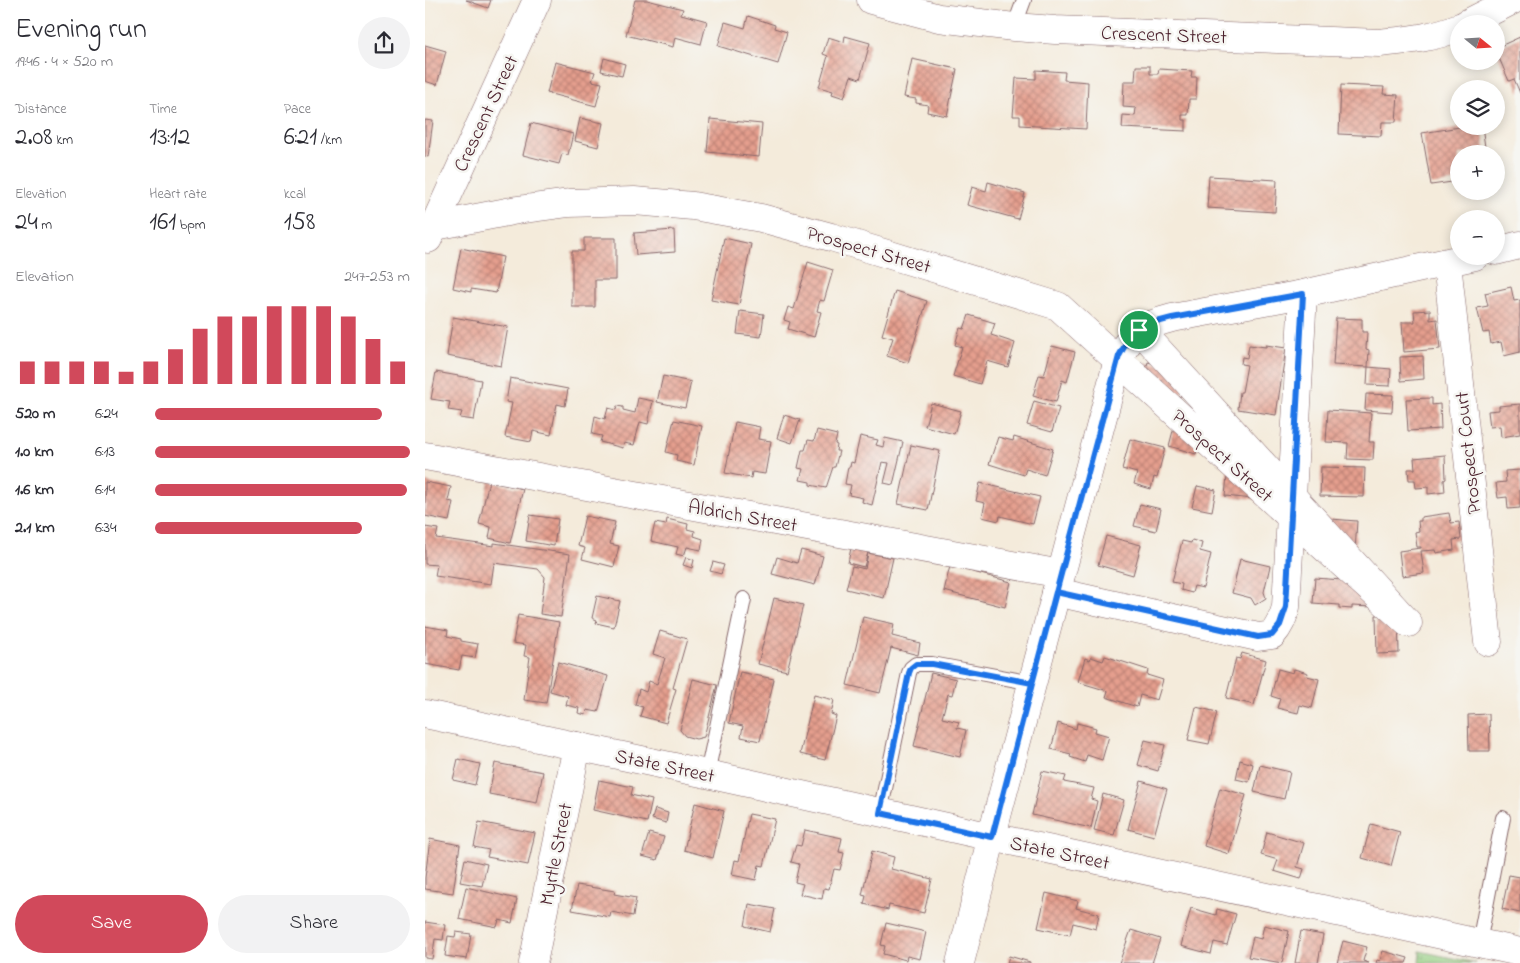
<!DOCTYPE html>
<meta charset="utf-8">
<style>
body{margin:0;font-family:"Indie Flower",sans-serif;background:#f2f2f3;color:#2b2b33;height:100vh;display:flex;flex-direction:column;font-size:19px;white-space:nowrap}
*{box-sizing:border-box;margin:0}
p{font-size:16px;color:#7c7c81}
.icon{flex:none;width:28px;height:28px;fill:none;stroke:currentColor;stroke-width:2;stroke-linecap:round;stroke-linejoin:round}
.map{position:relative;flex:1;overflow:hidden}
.panel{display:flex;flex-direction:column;background:#fff;width:425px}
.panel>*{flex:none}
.needle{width:32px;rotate:108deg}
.fabs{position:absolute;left:1025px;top:15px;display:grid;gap:10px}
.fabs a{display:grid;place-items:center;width:55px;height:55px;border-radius:50%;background:#fff;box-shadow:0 2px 12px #0003;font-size:25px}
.pin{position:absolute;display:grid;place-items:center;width:42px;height:42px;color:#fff;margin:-21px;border:2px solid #fff;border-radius:50%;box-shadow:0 1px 5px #0007}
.round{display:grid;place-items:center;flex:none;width:52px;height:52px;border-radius:26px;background:#f2f2f3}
.head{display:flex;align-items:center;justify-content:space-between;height:85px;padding:0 15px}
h1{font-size:28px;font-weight:600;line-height:38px}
.metrics{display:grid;grid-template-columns:repeat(3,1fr);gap:8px;height:85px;padding:5px 15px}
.metrics div{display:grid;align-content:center}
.metrics b{font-size:25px;font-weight:600}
.metrics small{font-size:14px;font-weight:400}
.metrics p{font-size:14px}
.chart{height:140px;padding:10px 15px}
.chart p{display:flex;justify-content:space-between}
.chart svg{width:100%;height:90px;margin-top:5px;stroke:#d1495b;stroke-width:6}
.action{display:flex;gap:10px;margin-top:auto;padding:10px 15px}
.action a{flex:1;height:58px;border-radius:30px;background:#d1495b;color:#fff;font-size:20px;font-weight:600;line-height:58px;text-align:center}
.action a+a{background:#f2f2f3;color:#2b2b33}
ul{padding:0 15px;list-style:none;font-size:16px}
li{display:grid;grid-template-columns:80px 60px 1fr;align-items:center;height:38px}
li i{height:12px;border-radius:6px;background:#d1495b}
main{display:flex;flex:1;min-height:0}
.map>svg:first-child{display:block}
.grass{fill:url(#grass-tufts);stroke:#6f7656}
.building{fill:url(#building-cross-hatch)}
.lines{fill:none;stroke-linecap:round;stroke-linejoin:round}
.lane-casing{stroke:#866669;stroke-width:16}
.street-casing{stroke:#866669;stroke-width:29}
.secondary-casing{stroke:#866669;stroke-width:29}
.lane{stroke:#fff;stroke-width:14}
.street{stroke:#fff;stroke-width:28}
.secondary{stroke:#fff;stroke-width:28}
.route-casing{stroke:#fff;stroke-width:10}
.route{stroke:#1a73e8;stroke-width:6}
.labels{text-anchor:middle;stroke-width:5;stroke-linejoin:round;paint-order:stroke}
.street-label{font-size:20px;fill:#4a1f2b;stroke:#f6f6f2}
</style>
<main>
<section class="panel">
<div class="head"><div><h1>Evening run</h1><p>19:46 · 4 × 520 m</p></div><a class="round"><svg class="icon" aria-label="share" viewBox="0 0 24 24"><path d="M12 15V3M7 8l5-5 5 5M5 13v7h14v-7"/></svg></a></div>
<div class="metrics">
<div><p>Distance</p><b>2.08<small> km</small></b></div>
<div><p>Time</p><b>13:12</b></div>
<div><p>Pace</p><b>6:21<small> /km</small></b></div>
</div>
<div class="metrics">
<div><p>Elevation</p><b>24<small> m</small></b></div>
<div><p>Heart rate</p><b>161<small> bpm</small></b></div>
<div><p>kcal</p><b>158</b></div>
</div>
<div class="chart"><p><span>Elevation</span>247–253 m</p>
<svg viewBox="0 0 160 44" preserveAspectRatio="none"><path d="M5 44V33M15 44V33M25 44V33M35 44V33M45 44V38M55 44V33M65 44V27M75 44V17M85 44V11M95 44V11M105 44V6M115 44V6M125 44V6M135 44V11M145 44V22M155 44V33"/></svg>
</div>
<ul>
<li><b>520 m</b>6:24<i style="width:89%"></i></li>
<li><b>1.0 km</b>6:13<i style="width:100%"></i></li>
<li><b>1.6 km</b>6:14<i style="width:99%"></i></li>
<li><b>2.1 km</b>6:34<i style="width:81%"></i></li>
</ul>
<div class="action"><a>Save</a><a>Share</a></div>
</section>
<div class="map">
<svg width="1095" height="963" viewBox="0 0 1095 963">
<defs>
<pattern id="grass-tufts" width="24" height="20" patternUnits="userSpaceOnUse" patternTransform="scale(1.25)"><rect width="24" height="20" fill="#94cd81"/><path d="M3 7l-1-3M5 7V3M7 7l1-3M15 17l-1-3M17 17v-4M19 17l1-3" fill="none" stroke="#7ba66a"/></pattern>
<pattern id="building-cross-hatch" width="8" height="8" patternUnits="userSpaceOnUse" patternTransform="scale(1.25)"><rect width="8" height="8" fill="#e59f8e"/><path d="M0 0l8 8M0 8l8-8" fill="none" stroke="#bc8174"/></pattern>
</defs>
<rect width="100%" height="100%" fill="#f6f6f2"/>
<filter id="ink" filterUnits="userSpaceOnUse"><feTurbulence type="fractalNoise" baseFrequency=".02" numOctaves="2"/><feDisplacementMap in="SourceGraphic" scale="10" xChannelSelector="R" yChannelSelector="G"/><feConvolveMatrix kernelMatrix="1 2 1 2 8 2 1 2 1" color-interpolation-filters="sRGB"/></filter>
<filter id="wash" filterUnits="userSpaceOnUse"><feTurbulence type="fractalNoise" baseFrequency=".0096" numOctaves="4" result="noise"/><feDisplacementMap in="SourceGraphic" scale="20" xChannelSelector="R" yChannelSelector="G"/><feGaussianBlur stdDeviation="1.12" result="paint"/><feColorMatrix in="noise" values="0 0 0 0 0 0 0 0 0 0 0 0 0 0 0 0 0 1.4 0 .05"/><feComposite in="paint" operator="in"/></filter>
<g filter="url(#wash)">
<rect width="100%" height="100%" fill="#f4ebdb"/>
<path class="grass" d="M995,951l56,12h-57z"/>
<g id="blocks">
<g class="building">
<path d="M41,0h25l-3,8z"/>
<path d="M210,0h12l36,9 -2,5 26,7 -6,23 -26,-7 -2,10 -47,-12z"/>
<path d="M323,16l27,9 -1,3 13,4 -9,32 -60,-18 7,-24 20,6z"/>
<path d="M420,36l25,7 -10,36 -9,-3 -7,22 -12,-4 1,-3 -14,-4 9,-31 -5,-2 5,-17 16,5z"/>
<path d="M1095,37v56l-6,-14 -5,2 -13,-30v-3z"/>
<path d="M0,45l21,6 -9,34 -12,-4z"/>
<path d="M179,58l21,6 -3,12 -21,-5z"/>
<path d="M487,59l45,10 -10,47 -20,-4 1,-7 -12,-2v-4l-12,-2z"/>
<path d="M130,62l40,10 -3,9 10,2 -6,23 -49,-13z"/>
<path d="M711,66h14v8h8l1,-5 33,2 -1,6h6l-1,22h-7l-1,16h-6v5h4v11l-64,-3 1,-13 12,1 1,-8 -13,-1 1,-26h11z"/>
<path d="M611,70l29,2 -1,8 24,2 -2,47 -66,-4v-9h-7l3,-38 20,1z"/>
<path d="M916,85l43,2 -1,7 15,1 -2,27h-14l-1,14 -42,-2z"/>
<path d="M155,118l23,5 -5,24 -23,-6z"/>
<path d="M285,119l52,5 -3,33 -52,-5z"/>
<path d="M0,120l8,1 -5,36 -3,-1z"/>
<path d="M106,123l42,11 -5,21 -6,-1 -3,10 -36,-9z"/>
<path d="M1041,126h16l4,28h-27v27l-28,4 -9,-52z"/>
<path d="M784,176l68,4 -2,32 -68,-4z"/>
<path d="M563,182l37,11 -7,26 -51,-14 5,-18 14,4z"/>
<path d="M249,230l1,22 -39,3 -2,-22z"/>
<path d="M159,238h32v42h-21v27h-23v-56h12z"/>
<path d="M299,238l27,6 -12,61 -28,-5z"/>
<path d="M36,248l42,9 -7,36 -25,-4v3l-18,-4z"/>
<path d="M383,262l25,8 -9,31 -4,-1 -3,11 4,1 -7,25 -26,-8 2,-7 -6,-2 4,-13 6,2z"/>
<path d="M1086,287l3,14 6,-1v52l-16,4 -3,-14 -10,2 -2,-12 -6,1 -6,-25 11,-2 -3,-13z"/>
<path d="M470,291l32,10 -19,62 -21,-7 6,-18 -11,-3z"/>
<path d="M1005,310v10l7,-1 3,30 -36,3 -2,-30h13l-1,-11z"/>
<path d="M315,311l24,3 -3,23 -24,-3z"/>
<path d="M544,315l26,8 -4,12 24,8 -7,24 -21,-6 -7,23 -27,-8 9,-29 -7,-2 5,-17 4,1z"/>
<path d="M28,317l55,10 -7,39 -54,-10z"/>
<path d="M911,318l26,1v13h5l-1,17 3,1 -1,17 -35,-2z"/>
<path d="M824,345l17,2v-2l20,3 -10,67 -38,-6 2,-17h2l5,-27 -6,-1 1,-7 5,1z"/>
<path d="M627,346l23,6 -8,30 -5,-2 -6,22 -23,-6 6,-21 5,1z"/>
<path d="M998,356l1,23 -23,2 -1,-24z"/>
<path d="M723,362l21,6 20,-3 -9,32 -39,-12z"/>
<path d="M943,367l23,2 -1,17 -23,-1z"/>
<path d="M11,372l45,8 -7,40 -14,-2 2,-6 -14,-2 2,-8 -19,-3z"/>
<path d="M238,376l28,6 -6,26 -28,-6z"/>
<path d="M85,378l58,11 -3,17 -8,-2 -6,31 -18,-4 -2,11 -26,-5 7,-34 -6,-1z"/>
<path d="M941,394l27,1 -1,17 -27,-2z"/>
<path d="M213,398l15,3 -5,23 -8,-2 -6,23 -10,-2 -1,5 -23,-6 2,-6 -10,-2 3,-18 10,3 3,-11 8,2 1,-4 6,1v3l12,3z"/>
<path d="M1007,398v7l8,-1 1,25 -33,2 -2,-32z"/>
<path d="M609,401l25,7 -7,24 -25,-7z"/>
<path d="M506,403l30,8 -7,23 -29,-8z"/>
<path d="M1095,404v30l-19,3 -1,-11 -10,1 -2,-16 11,-1v-4z"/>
<path d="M903,410l43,3 -2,29h5l-1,18 -26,-1 1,-16 -22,-1z"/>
<path d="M359,415l16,5 -8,23 -15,-5z"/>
<path d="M249,420l28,6 -8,39 -18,-4 1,-6 -11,-3z"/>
<path d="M310,422l25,5 -2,12 13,2 -6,33 -13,-2 -1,6 -26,-5z"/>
<path d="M750,423l27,8 -6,23 -27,-8z"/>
<path d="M392,430l20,5 -2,9 2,1 -1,6h3l-4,16h-2l-7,21 -16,-3v-3l-10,-2 3,-11 -5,-1 4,-18h3l3,-10 6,1z"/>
<path d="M435,436l18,4 -2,5 7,2 2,-9 18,4 -10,43 -9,-2 5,-20 -7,-1 -10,43 -10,-3 1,-4 -14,-3 2,-10 -6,-1 3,-17h2l1,-5 3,1z"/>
<path d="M573,437l15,4 1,-4 39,12 -8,26 -19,-6 -2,6 -35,-11z"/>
<path d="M705,439l35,9 -8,30 -3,-1 -3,12 -17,-5 3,-11 -15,-4z"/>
<path d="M486,445l29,6 -12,59 -30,-6z"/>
<path d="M1020,455l1,24 -2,1 1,12 -17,2v-7l-12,1 -1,-8h-6l-1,-11h7l-1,-11z"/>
<path d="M803,466l34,34 -37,-4z"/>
<path d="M896,467l44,1 -1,29 -44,-1z"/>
<path d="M1095,470v38l-12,1 -1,-12 -9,1 -2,-15 10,-1 -1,-11z"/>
<path d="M64,481l34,8 -13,54 -21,-5 2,-11 -12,-3z"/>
<path d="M0,482l26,5 -3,14 5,1 -4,19 -24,-5z"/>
<path d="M555,483l60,14 -7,27 -33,-8 -1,5 -17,-4 3,-14 -9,-2z"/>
<path d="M772,486l19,4 -4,21 -20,-4z"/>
<path d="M715,504l21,5 -5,22 -22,-5z"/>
<path d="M1024,513l2,10 8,-1 2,17 -8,1 1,10 -18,3 -1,-3 -14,1 3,22 -22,3 -3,-25 22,-3v-1h-4l-2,-15 4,-1 -1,-10h3v-4z"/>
<path d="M105,515l28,4 -4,27 -28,-5z"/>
<path d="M160,516l30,6 -5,22 9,2 -5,21 -32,-8 3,-11 -7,-2z"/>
<path d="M893,518l39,3 -2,30z"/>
<path d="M242,519l21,5 -1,5 8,2 -1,5 9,3 -2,11 -14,-3 -3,9 -8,-2 2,-7 -27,-6 4,-18 11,2z"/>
<path d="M0,527l13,2 -2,9 58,8v-3l76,11 -9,63 -21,-3 5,-37 -7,-8 -44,-6 -3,21 -56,-8 2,-11 -12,-1z"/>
<path d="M681,536l35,9 -8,30 -35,-10z"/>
<path d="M767,540l10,3 -2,8 11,3 -8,34 -9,-2 -2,7 -11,-3 1,-6 -10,-2 10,-41 9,2z"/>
<path d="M426,548l17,4 -4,15 -16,-4z"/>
<path d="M376,550l22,6 -8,29 -43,-11 5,-17 20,6z"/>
<path d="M443,553l25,5 -9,40 -38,-9 6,-23 13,3z"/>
<path d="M261,557l8,3 -2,8 -9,-3z"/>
<path d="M815,559l30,7 -6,26 2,6 -11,7 -4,-7 -19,-5z"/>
<path d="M288,562l11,3 -3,9 -11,-3z"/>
<path d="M525,566l61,16 -6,25 -61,-16z"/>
<path d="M890,578l67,5 -9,24 -21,-1v3l-13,-1v-3l-26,-2z"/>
<path d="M172,596l23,5 -6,26 -18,-4 1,-3 -5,-2z"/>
<path d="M349,598l29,7 -16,66 -29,-7z"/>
<path d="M973,614l1,39 -22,1 -1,-39z"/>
<path d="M93,615l41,7 -13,81 -22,-3 6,-43 -6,-1 2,-11 -13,-2z"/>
<path d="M438,617l31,7 -2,12 28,7 -2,12 -27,-7 -11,45 -33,-8z"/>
<path d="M0,626l23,4 -1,6 14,3v2l17,3 -3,14 -13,-2 -3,14 -34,-6z"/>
<path d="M235,631l27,8 -14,49 3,1 -10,34 -26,-7 3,-9 -8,-2 4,-16 7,3 3,-11 8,3 8,-26 -12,-4z"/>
<path d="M817,653l24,7 -12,45 -28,-7 10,-40 4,1z"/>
<path d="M680,656l43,14 -1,5 16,5 -6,20 -17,-5 -3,12 -31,-10 2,-6 -30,-9 7,-24 5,2 1,-3 12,4z"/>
<path d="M133,662l50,14 -10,36 -11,-2 -1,5 -8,-2 1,-5 -13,-3 2,-9 -18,-5z"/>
<path d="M853,669l15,4 1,-4 14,4 -1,3 12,3 -7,29 -12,-3 -2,8 -21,-5 3,-9 -9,-3z"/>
<path d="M315,672l34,7 -14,62 -19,-4 2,-11 -14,-3z"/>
<path d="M506,673l25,6 -4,16 -4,-1 -6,24 17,4 -2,6 9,2 -6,27 -46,-11z"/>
<path d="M268,679l24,6 -13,52 -8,2 -11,-3 -5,-6z"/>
<path d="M389,695l20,5 -3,14 5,2 -11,44 -25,-6z"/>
<path d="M771,707l21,5 -8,32 -21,-4z"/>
<path d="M1064,714l1,37h-21l-1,-36z"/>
<path d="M633,723l18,6 1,-6 19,5 -1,4 14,4 -7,24 -15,-5 -2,7 -15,-5 1,-3 -20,-5z"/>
<path d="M720,740l20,5 -7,26 -20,-6z"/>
<path d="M33,759l22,5 -5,21 -22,-5z"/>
<path d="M815,760l13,4 -4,18 -13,-3z"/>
<path d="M70,763l48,9 -6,31 -48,-9z"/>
<path d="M835,765l30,7 -6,27 -30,-7z"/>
<path d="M617,771l24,5 -2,6 30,6 -3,11 6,2 -6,27 -59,-13z"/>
<path d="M174,780l34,7 -2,8 21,5 -5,22 -54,-12z"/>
<path d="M716,781l26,8 -13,47 -26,-7z"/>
<path d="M795,788l26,7 -17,59 -25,-8z"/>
<path d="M678,794l21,6 -10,35 -20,-5z"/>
<path d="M270,803l29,8 -11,47 -29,-8z"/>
<path d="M230,809l13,4 -2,10 -14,-4z"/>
<path d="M324,814l26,5 -11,47 -5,-1 -3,15 -24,-5 3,-15 4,1z"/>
<path d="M54,822l56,11 -7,32 -41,-8 2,-7 -15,-3z"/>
<path d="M946,824l29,8 -9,34 -29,-8z"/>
<path d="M380,830l37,8 -3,14 5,1 -4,17 -6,-1 -5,20 -5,-1 -2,11 -22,-5 3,-10 -8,-2 4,-18 -8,-2 5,-17 5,1z"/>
<path d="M842,832l37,11 -7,24 7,2 -3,10 -27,-8 4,-11 -17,-5z"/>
<path d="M224,833l15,4 -7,23 -15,-4z"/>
<path d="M5,839l30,6 -7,48 -28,-4v-11z"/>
<path d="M447,851l22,6 -3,12 41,10 -8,34 -35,-8 -1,5 -24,-6 2,-8 -4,-1z"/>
<path d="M40,859l22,5 -5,22 -22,-4z"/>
<path d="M1084,875l11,2v36l-18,-4z"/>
<path d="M152,885l38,6 -1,3 22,4 -3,18 -22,-4 -1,5 -38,-7z"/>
<path d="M41,887l51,12 -5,24 -13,-3 -2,7 -38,-8z"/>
<path d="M621,893l32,8 -2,7 23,6 -3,15 -23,-6 -3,12 -32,-7z"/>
<path d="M324,904l26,5 -5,23 -25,-6z"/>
<path d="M766,908l25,7 1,-6 19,5 -9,31 -13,-3 -3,12 -30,-8z"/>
<path d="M0,922l20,3 -2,15 -8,-1 -3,20 -7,-1z"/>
<path d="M461,923l40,9 -6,27 -13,-3 -1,4 -23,-6 2,-8 -4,-1z"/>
<path d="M839,925l25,6 -7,32 -34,-6 5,-20 8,2z"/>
<path d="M706,930l29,9 -8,24h-33z"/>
<path d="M876,931l22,4 -5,28h-23z"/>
<path d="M31,932l15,2 -4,25 -22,-3 3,-20 7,1z"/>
<path d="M918,941l24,6 -4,14 6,2h-32z"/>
<path d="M958,951l25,7 -2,5h-30l1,-3 3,1z"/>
<path d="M584,956l21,6v1h-23z"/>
</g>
</g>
</g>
<g filter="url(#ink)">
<use href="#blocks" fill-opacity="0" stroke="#866669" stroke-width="1"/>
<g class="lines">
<g class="lane-casing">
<g id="lane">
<path d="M589,27l10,-27"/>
<path d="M282,774l37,-175"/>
<path d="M455,813l29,-140 2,-5 5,-4h16l100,19"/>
<path d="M1054,943l24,-125"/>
</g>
</g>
<g class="street-casing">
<g id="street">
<path d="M446,0l68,18 75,9 41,3 324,13c28,-3 54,-5 80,-16"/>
<path d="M1041,24l47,-24"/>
<path d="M0,228l92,-18 52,-7 65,-2 59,5 68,12 70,19 227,69 350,317 -268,-293"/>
<path d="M3,239l109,-239"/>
<path d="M1022,263l41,379"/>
<path d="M0,456l636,118"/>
<path d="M631,592l202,45 14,-2c8,-9 11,-17 14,-28l17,-313"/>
<path d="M567,837l528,115"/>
<path d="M108,963l44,-217"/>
</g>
</g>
<g class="secondary-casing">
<g id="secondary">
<path d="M1071,251l24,-6"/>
<path d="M0,714l282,60 285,63"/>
<path d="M535,963l37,-147 122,-460c16,-26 23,-30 53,-38l131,-24 172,-38"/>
</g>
</g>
<use href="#lane" class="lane"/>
<use href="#street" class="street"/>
<use href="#secondary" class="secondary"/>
</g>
</g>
<g class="lines" filter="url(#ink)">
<g class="route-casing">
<path id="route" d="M714,330l-11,10 -9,16 -87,327 -100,-19h-16l-5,4 -2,5 -29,140 112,24 64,-245 202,45 14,-2 8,-10 6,-18 17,-313 -131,24 -19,5 -14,7"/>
</g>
<use href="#route" class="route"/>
</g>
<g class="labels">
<g class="street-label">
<text transform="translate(739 34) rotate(2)" y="7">Crescent Street</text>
<text transform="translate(60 113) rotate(-65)" y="7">Crescent Street</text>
<text transform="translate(444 249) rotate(16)" y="7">Prospect Street</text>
<text transform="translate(1042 453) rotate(-96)" y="7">Prospect Court</text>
<text transform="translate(798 455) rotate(42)" y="7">Prospect Street</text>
<text transform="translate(318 515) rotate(10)" y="7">Aldrich Street</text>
<text transform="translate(240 765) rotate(12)" y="7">State Street</text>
<text transform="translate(635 852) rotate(12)" y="7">State Street</text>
<text transform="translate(130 854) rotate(-79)" y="7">Myrtle Street</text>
</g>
</g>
</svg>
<div class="fabs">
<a><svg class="needle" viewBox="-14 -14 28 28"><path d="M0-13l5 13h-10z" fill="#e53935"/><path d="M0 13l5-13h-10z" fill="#7c7c81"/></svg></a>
<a><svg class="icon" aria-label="layers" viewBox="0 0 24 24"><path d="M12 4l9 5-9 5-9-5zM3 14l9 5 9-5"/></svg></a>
<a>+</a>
<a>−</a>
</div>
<div class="pin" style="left:714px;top:330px;background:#1e9e55"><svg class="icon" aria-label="arrive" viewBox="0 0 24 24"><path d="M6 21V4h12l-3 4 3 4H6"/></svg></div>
</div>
</main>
